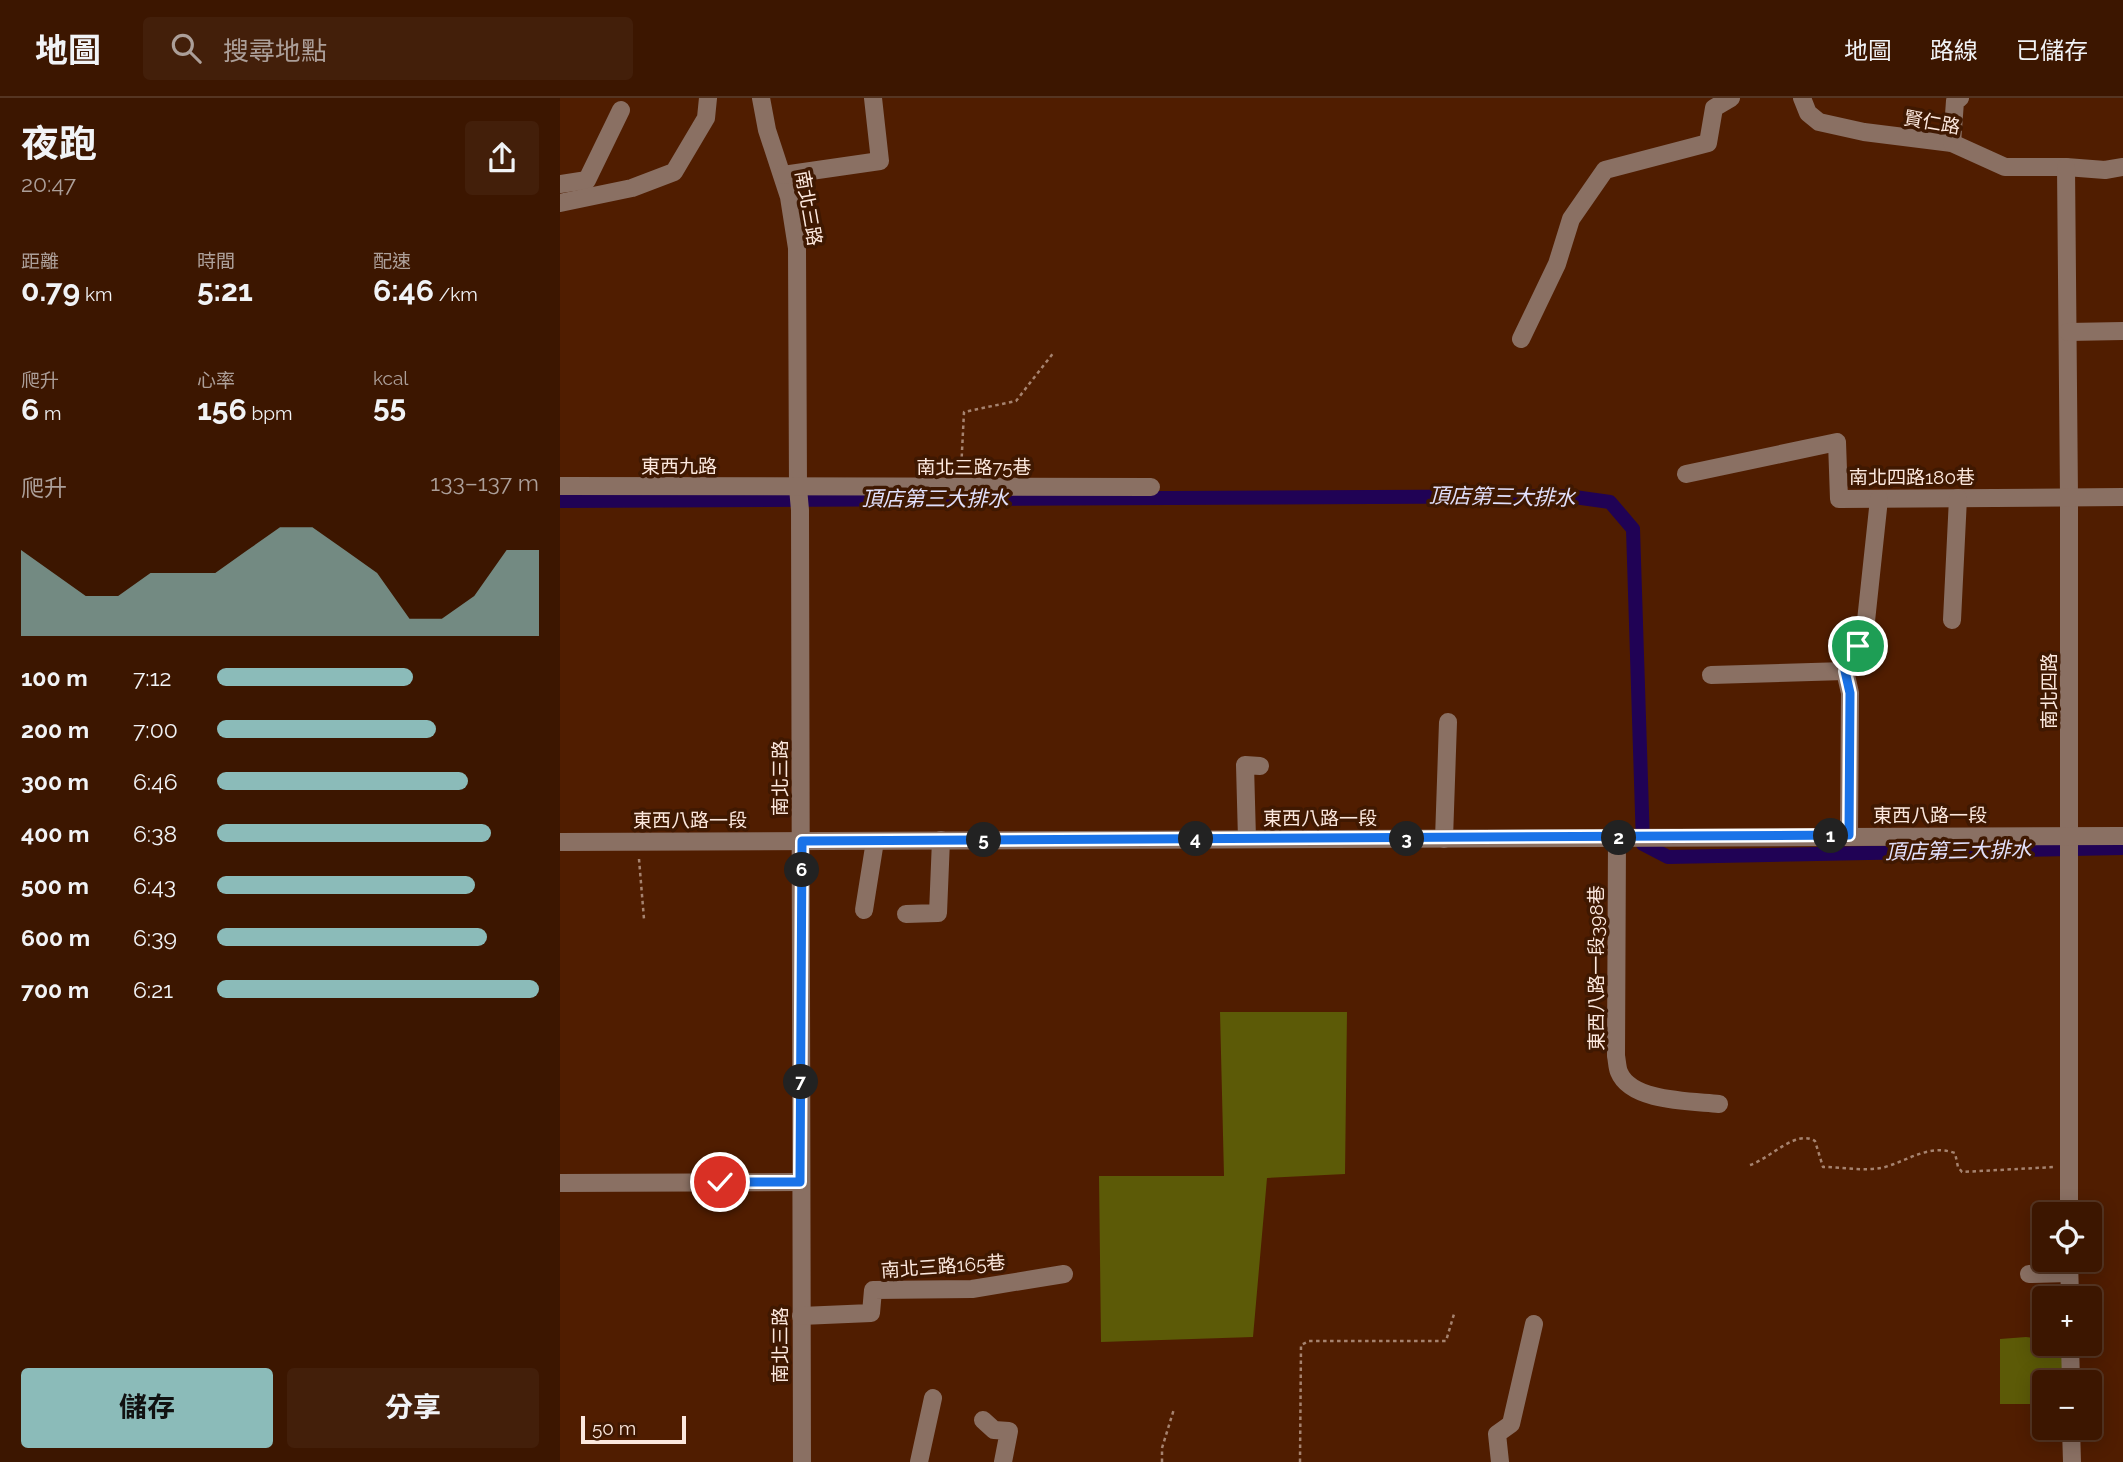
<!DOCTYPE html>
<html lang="zh-TW">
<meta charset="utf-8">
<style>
body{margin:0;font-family:Raleway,"Noto Sans TC",sans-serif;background:#431f0a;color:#f1f3f6;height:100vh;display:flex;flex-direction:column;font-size:26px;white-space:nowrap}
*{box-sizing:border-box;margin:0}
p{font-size:23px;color:#ac9f99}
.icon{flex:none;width:38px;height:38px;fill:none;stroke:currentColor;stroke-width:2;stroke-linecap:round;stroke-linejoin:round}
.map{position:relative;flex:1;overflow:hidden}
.drawer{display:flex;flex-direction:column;background:#3c1600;width:560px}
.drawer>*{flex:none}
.tools{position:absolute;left:1472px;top:1104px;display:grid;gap:14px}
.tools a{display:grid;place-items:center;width:70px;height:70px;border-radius:7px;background:#3c1600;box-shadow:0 4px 18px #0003,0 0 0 2px #553522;font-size:35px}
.scale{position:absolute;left:21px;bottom:18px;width:105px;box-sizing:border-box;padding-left:7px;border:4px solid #fce8de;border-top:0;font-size:19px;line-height:24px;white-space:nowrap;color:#fce8de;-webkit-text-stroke:5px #3f1801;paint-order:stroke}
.pin{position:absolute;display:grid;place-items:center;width:60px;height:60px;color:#fff;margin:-30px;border:4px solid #fff;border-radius:50%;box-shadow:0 2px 7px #0007}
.km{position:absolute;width:35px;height:35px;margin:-18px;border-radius:50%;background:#222;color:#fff;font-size:19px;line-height:35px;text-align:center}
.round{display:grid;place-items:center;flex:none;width:74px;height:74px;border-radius:7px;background:#431f0a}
.overview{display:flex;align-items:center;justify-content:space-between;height:119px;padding:0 21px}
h1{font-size:38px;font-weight:700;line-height:52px}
.stats{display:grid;grid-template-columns:repeat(3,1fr);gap:10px;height:119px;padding:7px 21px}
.stats div{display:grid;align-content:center}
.stats b{font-size:30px;font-weight:700}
.stats small{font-size:19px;font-weight:400}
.stats p{font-size:19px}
.chart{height:196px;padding:14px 21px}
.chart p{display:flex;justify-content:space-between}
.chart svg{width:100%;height:126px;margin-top:7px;fill:#8bbbb9;opacity:.7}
.action{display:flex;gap:14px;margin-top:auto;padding:14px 21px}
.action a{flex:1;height:80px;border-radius:7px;background:#8bbbb9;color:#111;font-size:28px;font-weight:700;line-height:80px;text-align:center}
.action a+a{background:#431f0a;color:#f1f3f6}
ul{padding:0 21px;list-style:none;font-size:23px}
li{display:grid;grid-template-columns:112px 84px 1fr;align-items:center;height:52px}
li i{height:18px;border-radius:9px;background:#8bbbb9}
header{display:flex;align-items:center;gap:42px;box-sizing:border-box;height:98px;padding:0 35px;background:#3c1600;border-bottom:2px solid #553522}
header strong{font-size:33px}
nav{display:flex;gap:38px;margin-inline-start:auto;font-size:24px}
.search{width:490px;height:63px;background:#431f0a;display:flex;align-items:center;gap:18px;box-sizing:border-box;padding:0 24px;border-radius:7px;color:#ac9f99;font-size:26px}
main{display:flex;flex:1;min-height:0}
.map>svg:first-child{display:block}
.green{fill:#5c5a07}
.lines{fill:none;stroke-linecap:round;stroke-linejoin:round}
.canal{stroke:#200255;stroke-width:14}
.path{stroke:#a6836f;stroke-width:2.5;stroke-dasharray:3.5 3.5;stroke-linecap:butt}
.minor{stroke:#8a7063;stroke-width:18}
.route-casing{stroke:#fff;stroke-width:14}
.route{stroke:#1a73e8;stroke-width:9}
.labels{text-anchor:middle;stroke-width:7;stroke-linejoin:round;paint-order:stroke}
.street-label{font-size:19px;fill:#fce8de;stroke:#3f1801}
.water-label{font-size:21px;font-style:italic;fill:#e1e0fc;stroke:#3f1801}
</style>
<header>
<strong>地圖</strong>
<div class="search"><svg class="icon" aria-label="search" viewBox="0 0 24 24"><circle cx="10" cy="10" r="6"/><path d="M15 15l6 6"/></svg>搜尋地點</div>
<nav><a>地圖</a><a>路線</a><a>已儲存</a></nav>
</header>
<main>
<section class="drawer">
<div class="overview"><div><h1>夜跑</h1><p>20:47</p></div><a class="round"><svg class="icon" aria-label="share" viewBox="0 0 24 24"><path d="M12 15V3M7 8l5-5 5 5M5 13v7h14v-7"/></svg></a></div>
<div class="stats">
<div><p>距離</p><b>0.79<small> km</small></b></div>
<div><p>時間</p><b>5:21</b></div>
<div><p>配速</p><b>6:46<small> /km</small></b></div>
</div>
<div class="stats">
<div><p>爬升</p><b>6<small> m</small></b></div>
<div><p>心率</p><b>156<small> bpm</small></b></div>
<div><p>kcal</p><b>55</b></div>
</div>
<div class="chart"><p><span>爬升</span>133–137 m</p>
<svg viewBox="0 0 160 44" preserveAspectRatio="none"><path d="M0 44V14L10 22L20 30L30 30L40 22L50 22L60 22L70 14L80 6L90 6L100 14L110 22L120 38L130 38L140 30L150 14L160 14V44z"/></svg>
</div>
<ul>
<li><b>100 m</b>7:12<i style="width:61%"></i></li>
<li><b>200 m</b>7:00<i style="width:68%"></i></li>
<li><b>300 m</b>6:46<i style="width:78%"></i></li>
<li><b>400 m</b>6:38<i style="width:85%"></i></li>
<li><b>500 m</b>6:43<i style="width:80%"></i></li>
<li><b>600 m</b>6:39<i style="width:84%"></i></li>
<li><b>700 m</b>6:21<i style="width:100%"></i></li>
</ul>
<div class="action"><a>儲存</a><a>分享</a></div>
</section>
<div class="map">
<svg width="1563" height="1364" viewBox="0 0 1563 1364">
<rect width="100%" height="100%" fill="#501d00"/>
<g class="green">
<path d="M660,914h127l-2,162 -78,4 -14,159 -152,5 -2,-166h125z"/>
<path d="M1466,1239l18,2v5h26l1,38h-27v22h-44v-65z"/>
</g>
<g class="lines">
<path class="canal" d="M0,403l1007,-5 43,6 23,27 10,315 25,13 455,-9"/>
<g class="path">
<path d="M401,373l3,-59 52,-11 38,-49"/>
<path d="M79,761l5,60"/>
<path d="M1190,1067c21,-7 46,-36 65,-24l8,26c20,0 43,5 62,0 24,-7 44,-23 70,-14l3,14 4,5 92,-5"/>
<path d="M602,1364v-14l12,-39"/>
<path d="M740,1364l1,-117 8,-4h137l8,-27"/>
</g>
<g class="minor">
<path d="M201,0l6,32 22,67 8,51 1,240 2,22 2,952"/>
<path d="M1242,0l6,15 11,9 45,10 88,11 53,24h61l39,3 18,-3"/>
<path d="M1392,45l3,-42 5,-3"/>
<path d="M1506,69l3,330v717"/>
<path d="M223,77l97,-14 -7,-63"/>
<path d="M0,86l27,-4 34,-70"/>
<path d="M0,105l72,-15 42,-16 32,-54 2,-20"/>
<path d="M1508,234l55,-1"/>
<path d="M961,241l36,-75 14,-45 34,-49 103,-27 6,-35 17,-10"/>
<path d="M1126,376l151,-32 2,57 284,-2"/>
<path d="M0,388l591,1"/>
<path d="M1392,522l6,-122"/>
<path d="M1151,577l134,-4"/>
<path d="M1289,737l1,-142 -5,-22 13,-25 8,-25 13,-122"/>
<path d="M1057,740l-1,218c1,4 1,11 3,16 12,30 72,29 100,32"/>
<path d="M687,741l-2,-74 15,1"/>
<path d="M884,741l4,-117"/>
<path d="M0,744l1563,-6"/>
<path d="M304,812l11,-69"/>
<path d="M346,816l32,-1 3,-73"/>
<path d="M0,1085l240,-1"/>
<path d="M1509,1162l1,38"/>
<path d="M1469,1176l40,-1"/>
<path d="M241,1218l70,-3 2,-23 99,-1 92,-15"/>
<path d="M1510,1246l1,38"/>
<path d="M423,1322l11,10 15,1 -6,31"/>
<path d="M1511,1330l1,34"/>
<path d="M359,1364l14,-64"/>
<path d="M940,1364l-3,-28 14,-10 23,-100"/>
</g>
</g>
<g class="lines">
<g class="route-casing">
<path id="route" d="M160,1084h80l2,-341 1047,-6 1,-142 -5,-22 13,-25"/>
</g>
<use href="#route" class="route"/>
</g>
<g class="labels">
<g class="street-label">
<text transform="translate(1372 24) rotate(10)" y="7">賢仁路</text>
<text transform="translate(249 110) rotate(80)" y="7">南北三路</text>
<text x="119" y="375">東西九路</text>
<text x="414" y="376">南北三路75巷</text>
<text x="1352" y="386">南北四路180巷</text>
<text transform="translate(1489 593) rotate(-90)" y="7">南北四路</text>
<text transform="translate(220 680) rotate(-90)" y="7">南北三路</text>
<text x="1370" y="724">東西八路一段</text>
<text x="760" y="727">東西八路一段</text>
<text x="130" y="729">東西八路一段</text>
<text transform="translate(1036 870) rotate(-90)" y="7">東西八路一段398巷</text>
<text transform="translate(383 1168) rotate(-4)" y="7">南北三路165巷</text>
<text transform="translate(220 1247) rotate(-90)" y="7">南北三路</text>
</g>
<g class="water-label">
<text transform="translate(942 399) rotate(1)" y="7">頂店第三大排水</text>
<text x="375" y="408">頂店第三大排水</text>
<text transform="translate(1398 753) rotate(-1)" y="7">頂店第三大排水</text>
</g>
</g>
</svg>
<div class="tools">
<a><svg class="icon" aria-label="locate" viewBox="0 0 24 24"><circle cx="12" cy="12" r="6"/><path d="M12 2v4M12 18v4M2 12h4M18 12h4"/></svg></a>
<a>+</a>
<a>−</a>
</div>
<div class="scale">50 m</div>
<div class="pin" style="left:1298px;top:548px;background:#1e9e55"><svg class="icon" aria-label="arrive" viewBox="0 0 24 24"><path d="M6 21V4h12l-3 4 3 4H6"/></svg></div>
<div class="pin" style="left:160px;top:1084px;background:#d93025"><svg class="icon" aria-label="check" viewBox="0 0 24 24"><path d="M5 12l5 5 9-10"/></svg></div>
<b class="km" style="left:1271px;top:738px">1</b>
<b class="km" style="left:1059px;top:740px">2</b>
<b class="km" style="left:847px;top:741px">3</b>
<b class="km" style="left:636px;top:741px">4</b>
<b class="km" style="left:424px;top:742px">5</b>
<b class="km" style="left:242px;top:772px">6</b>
<b class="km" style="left:241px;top:984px">7</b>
</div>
</main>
